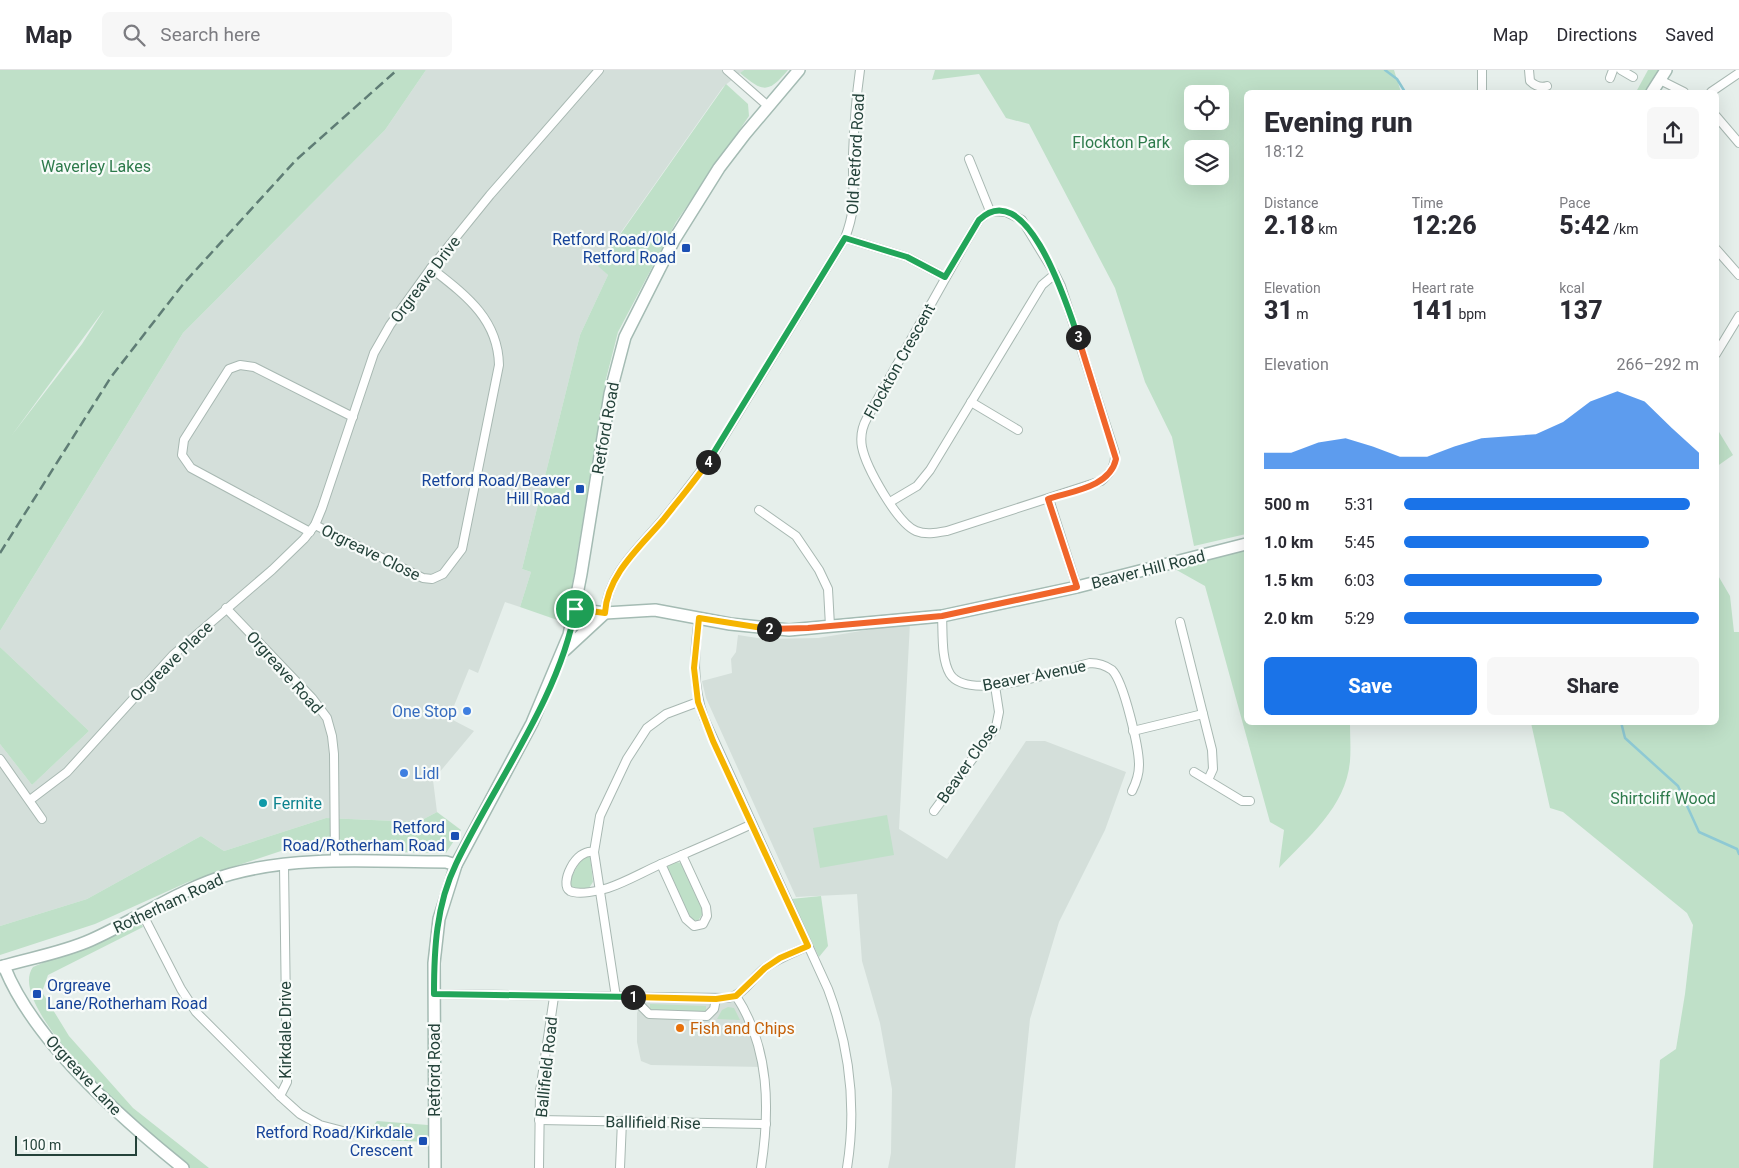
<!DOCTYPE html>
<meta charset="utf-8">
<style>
body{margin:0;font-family:Roboto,sans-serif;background:#f7f7f7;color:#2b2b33;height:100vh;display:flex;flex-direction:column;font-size:19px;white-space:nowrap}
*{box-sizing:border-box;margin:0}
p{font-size:16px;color:#7c7c81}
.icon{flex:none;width:28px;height:28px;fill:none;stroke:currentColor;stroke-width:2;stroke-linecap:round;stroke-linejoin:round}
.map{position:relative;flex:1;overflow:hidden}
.drawer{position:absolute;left:1244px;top:20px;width:475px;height:635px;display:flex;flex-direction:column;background:#fff;border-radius:8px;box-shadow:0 5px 20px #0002}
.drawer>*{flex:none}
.buttons{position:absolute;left:1184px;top:15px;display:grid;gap:10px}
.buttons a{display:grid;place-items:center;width:45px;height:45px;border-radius:8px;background:#fff;box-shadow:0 5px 20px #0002;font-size:25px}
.scale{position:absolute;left:15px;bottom:12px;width:122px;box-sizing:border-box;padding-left:5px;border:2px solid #24423a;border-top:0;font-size:14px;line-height:18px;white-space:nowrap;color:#24423a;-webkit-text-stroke:4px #f7fbf9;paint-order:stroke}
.pin{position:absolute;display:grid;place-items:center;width:42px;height:42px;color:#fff;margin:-21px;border:2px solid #fff;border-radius:50%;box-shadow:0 1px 5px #0007}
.km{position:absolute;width:25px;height:25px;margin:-12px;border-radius:50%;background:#222;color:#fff;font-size:14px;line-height:25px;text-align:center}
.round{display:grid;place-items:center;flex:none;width:52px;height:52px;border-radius:8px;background:#f7f7f7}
.overview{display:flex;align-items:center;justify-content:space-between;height:85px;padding:0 20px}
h1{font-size:28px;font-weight:800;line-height:38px}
.metrics{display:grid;grid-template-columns:repeat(3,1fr);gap:8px;height:85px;padding:5px 20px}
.metrics div{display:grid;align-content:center}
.metrics b{font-size:25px;font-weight:800}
.metrics small{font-size:14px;font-weight:400}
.metrics p{font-size:14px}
.chart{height:140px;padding:10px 20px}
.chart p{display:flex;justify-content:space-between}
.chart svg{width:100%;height:90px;margin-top:5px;fill:#1a73e8;opacity:.7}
.action{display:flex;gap:10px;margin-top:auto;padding:10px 20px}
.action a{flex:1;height:58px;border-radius:8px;background:#1a73e8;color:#fff;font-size:20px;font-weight:800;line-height:58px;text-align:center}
.action a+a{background:#f7f7f7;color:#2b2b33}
ul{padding:0 20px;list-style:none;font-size:16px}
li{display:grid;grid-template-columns:80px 60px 1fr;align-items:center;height:38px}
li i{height:12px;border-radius:6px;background:#1a73e8}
header{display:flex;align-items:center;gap:30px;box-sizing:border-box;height:70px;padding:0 25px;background:#fff;border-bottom:1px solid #e1e1e2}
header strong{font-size:24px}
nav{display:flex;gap:28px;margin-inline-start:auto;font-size:18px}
.search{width:350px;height:45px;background:#f7f7f7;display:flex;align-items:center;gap:12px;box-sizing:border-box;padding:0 18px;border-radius:8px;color:#7c7c81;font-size:19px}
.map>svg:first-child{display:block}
.built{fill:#d4dfda}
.green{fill:#bfe0c8;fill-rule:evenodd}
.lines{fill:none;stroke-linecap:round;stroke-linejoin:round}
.stream{stroke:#8ec9d4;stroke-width:2.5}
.minor-casing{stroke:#a8b8b2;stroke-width:10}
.secondary-casing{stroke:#a4bbb3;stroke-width:14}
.minor{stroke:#fff;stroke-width:8}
.secondary{stroke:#fff;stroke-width:11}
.rail{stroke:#5f7d75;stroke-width:2.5;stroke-dasharray:10 5;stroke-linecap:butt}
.split-1-casing{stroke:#fff;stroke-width:10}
.split-2-casing{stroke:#fff;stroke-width:10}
.split-3-casing{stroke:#fff;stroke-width:10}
.split-4-casing{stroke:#fff;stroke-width:10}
.split-5-casing{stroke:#fff;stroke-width:10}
.split-1{stroke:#22a559;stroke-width:6}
.split-2{stroke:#f5b400;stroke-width:6}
.split-3{stroke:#f0652b;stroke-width:6}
.split-4{stroke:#22a559;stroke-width:6}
.split-5{stroke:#f5b400;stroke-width:6}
.transit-dot{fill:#1a4fb4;stroke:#f7fbf9;stroke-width:2}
.shop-dot{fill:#3f7fe0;stroke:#f7fbf9;stroke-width:2}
.culture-dot{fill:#0f9aa8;stroke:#f7fbf9;stroke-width:2}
.food-dot{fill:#e8710a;stroke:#f7fbf9;stroke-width:2}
.labels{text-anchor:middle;stroke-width:4.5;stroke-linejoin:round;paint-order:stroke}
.park-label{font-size:16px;fill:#2d7a4b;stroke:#f7fbf9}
.street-label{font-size:16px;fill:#24423a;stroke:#f7fbf9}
.transit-label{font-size:16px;fill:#164399;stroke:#f7fbf9;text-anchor:end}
.shop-label{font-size:16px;fill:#366cbe;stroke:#f7fbf9;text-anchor:end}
.culture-label{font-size:16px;fill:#0d838f;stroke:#f7fbf9;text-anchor:start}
.food-label{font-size:16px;fill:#c56008;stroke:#f7fbf9;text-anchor:start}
</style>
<header>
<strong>Map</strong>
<div class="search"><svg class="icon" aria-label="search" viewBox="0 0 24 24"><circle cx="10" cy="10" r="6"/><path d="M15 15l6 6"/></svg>Search here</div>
<nav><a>Map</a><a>Directions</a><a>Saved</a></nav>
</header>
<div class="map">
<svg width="1739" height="1098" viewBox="0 0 1739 1098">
<rect width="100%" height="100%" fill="#e6efeb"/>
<g class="built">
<path d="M426,0h318l-21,17 -125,178 10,10 -28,60 -58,234 9,3 -11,35 -15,-5 -27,71 -9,-4 -20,49 25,13 -41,49 4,32 -19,10 -92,-4 -102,33 -23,-15 -114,63 -87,27v-182l32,41 57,-54 -89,-84v-16l183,-298 202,-203z"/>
<path d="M910,553l-11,206 48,30 79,-118h19l81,31 -21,58 -46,92 -29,97 -15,149h-127l3,-15 1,-64 -12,-66 -18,-62 -5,-67 -61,3 -90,-199 -4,-17 30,-8 -1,-14 5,-7 2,-17 26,4 54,-1z"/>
<path d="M736,926l28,71 -113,-2 -10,-4 -4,-19v-29l3,-8 -3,-8z"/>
</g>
<g class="green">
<path d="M0,0h426l-41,60 -202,203 -183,298zM104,240l-22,34 -70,91 91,-124z"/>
<path d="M744,0h44c-20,24 -25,22 -48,3z"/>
<path d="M935,0h459l7,22h-155v442l-52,12 -22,-109 -27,-55 -30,-94 -86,-164 -23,-6 -27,-44 -47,6zM1192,24h28v27h-28zM1192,79h28v27h-28z"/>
<path d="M1648,0h14l-13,22h-13z"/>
<path d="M726,14l22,20 1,12 -73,106 -58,110 -12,47 -40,244 -46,-16 11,-35 -9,-3 58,-234 28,-60 -10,-9z"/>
<path d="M1716,357l17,28 -17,12z"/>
<path d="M1246,480v172l104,1c0,12 1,26 0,38 -4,46 -42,76 -71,107l5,-38 -14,-8 -65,-236 -32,-18z"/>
<path d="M1716,502l14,24 4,36h5v536h-86l7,-108 16,-11 9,-55 8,-69 -6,-12 -124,-101 -13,-4 -19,-85 185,-1z"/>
<path d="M0,577l89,84 -57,54 -32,-41z"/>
<path d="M437,742l24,18 -15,23 -162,-3 -96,32 -93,42 -95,31v-29l87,-27 114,-63 23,15 102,-33 92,4z"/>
<path d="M887,745l7,40 -74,13 -7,-40z"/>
<path d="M587,784l3,2 3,26 -4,6 -13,2 -7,-4v-5l14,-25z"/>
<path d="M676,792l6,1 20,44 1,6 -5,8 -8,-2 -3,-4 -20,-45 1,-5z"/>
<path d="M821,826l7,50 -9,11 -28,-58z"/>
<path d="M140,852l3,5 -95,48 -6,17 27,44 64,72 76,60h-20c-31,-25 -187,-159 -156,-201z"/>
<path d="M650,934l56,2v7l-56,-1z"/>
<path d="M728,937l6,1 6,12 -23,-1 5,-9z"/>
<path d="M377,1051l51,4 1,17 -49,-2 -4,-2 2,-7 -5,-5z"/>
</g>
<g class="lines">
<g class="stream">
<path d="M1385,0l12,9 8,13"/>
<path d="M1621,652l4,16 53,48 21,46 38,17 2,5"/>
</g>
<g class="minor-casing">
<g id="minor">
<path d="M727,0l41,36"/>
<path d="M1482,0v22"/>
<path d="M1529,0l1,11c5,5 10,7 17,5"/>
<path d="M1621,0l12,7"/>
<path d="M1610,8l3,-8"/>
<path d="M1660,10l24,12"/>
<path d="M1711,22l28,-19"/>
<path d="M1716,46l23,27"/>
<path d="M969,89l21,52"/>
<path d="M990,141l16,1 16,8 33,54 6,12 54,167c1,12 -4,20 -14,28l-154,50c-11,2 -21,4 -31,0 -19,-8 -50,-64 -54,-84 -2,-11 0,-20 5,-29l96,-171 16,-27z"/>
<path d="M845,168l62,19 38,20"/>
<path d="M1716,179l23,26"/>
<path d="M1716,284l23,-38"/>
<path d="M971,332l47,28"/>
<path d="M1049,429l28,88"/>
<path d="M890,432l27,-16 13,-16 112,-185 13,-11"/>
<path d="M759,440l37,26 23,34 9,19 2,37"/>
<path d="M315,455l108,53 9,1 11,-5 19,-25 37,-184c-1,-47 -35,-71 -68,-97"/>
<path d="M310,462l-119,-64 -9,-13 2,-15 45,-71 11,-4 14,2 99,50"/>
<path d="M226,538l86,90 15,20 5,18 2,18 1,108"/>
<path d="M605,543c2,-39 36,-67 60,-96 17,-21 33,-42 49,-64l131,-215c13,-34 7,-49 8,-83 1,-28 3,-57 7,-85"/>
<path d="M942,546c1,17 -1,43 8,58 18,29 111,-4 140,-11 8,0 15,2 22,7 12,12 27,78 27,95 0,10 -3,18 -7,26"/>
<path d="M699,548c-5,35 -7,66 5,100l124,271c22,59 29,117 19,179"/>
<path d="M1180,552l32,128 1,19 -5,11"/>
<path d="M1133,661l70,-17"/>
<path d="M0,689l42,60"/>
<path d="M1194,702l48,29h8"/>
<path d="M30,730l37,-28 106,-117 99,-85 32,-31 11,-14 7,-17 52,-155 16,-28 41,-57 59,-73 109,-125"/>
<path d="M934,741l62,-84 3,-15 -4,-26"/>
<path d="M594,782c-19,-4 -35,33 -24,39 9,4 29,0 38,-3 18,-6 35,-16 53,-24 30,-13 61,-26 91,-40"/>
<path d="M661,794l25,55 8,7 9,-2 4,-8 -1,-9 -24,-52"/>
<path d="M142,843l39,76 15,23 84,84 20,18 20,11 23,6 25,1"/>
<path d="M434,924l294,4c17,-4 23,-19 37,-30 13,-10 28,-15 43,-22"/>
<path d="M736,926c34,52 34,114 25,172"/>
<path d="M616,927l-22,-145 6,-36 27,-57 20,-31 19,-14 32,-12"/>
<path d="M637,927l3,8 9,9 58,2 7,-7 2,-10"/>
<path d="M280,1026l7,-14 -3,-217"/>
<path d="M539,1050l227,4"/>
<path d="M539,1098l1,-77 14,-94"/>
<path d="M620,1098l2,-47"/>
</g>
</g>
<g class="secondary-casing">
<g id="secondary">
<path d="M1652,22l14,-22"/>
<path d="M575,539l30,4 50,-3 75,14 59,6 153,-14 135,-29 169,-43"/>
<path d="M565,580l40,-37"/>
<path d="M4,896c29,74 118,153 179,202"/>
<path d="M0,897c30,-9 62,-14 91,-27 47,-21 90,-52 140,-66 69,-19 144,-12 215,-12l10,3"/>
<path d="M435,1098l-1,-205 5,-44 17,-54 76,-142 37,-88 12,-61 29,-180 15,-57 49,-97 45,-72 26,-34 54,-64"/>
</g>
</g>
<use href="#minor" class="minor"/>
<use href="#secondary" class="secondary"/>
<path class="rail" d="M0,483l111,-176 73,-94 112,-123 101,-90"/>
</g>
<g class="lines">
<g class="split-1-casing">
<path id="split-1" d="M575,539c-14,86 -82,177 -119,255 -20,41 -22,86 -22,130l199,3"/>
</g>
<g class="split-2-casing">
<path id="split-2" d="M633,927l83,2 20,-3 29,-28 15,-10 28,-12 -95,-205 -15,-39 -4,-34 5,-50 70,11"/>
</g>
<g class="split-3-casing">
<path id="split-3" d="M769,559l39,-1 134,-12 135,-29 -29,-88c24,-8 62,-12 68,-40l-38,-122"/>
</g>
<g class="split-4-casing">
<path id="split-4" d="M708,392l137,-224 62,19 38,20 34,-57c48,-46 89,88 99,117"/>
</g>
<g class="split-5-casing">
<path id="split-5" d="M575,539l30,4c2,-38 35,-66 58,-93 15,-19 31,-38 45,-58"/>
</g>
<use href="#split-1" class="split-1"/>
<use href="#split-2" class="split-2"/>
<use href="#split-3" class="split-3"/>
<use href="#split-4" class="split-4"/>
<use href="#split-5" class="split-5"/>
</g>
<g class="transit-dot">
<rect x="681" y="173" width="10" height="10" rx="2.5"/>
<rect x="575" y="414" width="10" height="10" rx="2.5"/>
<rect x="450" y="761" width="10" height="10" rx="2.5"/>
<rect x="32" y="919" width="10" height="10" rx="2.5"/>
<rect x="418" y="1066" width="10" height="10" rx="2.5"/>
</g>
<g class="shop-dot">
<circle cx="467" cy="641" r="5"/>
<circle cx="404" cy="703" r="5"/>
</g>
<circle class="culture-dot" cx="263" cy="733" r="5"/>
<circle class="food-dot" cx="680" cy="958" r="5"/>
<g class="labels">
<g class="park-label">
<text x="1121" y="78">Flockton Park</text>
<text x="96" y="102">Waverley Lakes</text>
<text x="1663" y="734">Shirtcliff Wood</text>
</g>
<g class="street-label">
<text transform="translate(855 84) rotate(-87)" y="6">Old Retford Road</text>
<text transform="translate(425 209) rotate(-53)" y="6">Orgreave Drive</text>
<text transform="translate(899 291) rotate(-61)" y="6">Flockton Crescent</text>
<text transform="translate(605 358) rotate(-80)" y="6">Retford Road</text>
<text transform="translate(371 482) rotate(26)" y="6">Orgreave Close</text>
<text transform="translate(1148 499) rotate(-14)" y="6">Beaver Hill Road</text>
<text transform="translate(171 591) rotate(-44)" y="6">Orgreave Place</text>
<text transform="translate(285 602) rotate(48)" y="6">Orgreave Road</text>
<text transform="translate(1034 605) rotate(-11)" y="6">Beaver Avenue</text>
<text transform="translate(967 693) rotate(-55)" y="6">Beaver Close</text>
<text transform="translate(168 833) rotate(-25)" y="6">Rotherham Road</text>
<text transform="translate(285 960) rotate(-90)" y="6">Kirkdale Drive</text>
<text transform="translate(546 997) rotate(-84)" y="6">Ballifield Road</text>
<text transform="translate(434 1000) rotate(-90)" y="6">Retford Road</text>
<text transform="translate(84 1005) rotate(47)" y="6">Orgreave Lane</text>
<text transform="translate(653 1052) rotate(1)" y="6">Ballifield Rise</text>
</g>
<g class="transit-label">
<text x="676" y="175">Retford Road/Old<tspan x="676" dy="18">Retford Road</tspan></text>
<text x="570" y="416">Retford Road/Beaver<tspan x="570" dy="18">Hill Road</tspan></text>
<text x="445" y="763">Retford<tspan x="445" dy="18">Road/Rotherham Road</tspan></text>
<text x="47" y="921" text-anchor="start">Orgreave<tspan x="47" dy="18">Lane/Rotherham Road</tspan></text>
<text x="413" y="1068">Retford Road/Kirkdale<tspan x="413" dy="18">Crescent</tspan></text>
</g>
<g class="shop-label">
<text x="457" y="647">One Stop</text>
<text x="414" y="709" text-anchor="start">Lidl</text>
</g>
<g class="culture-label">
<text x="273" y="739">Fernite</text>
</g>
<g class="food-label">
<text x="690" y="964">Fish and Chips</text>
</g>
</g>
</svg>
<div class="buttons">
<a><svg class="icon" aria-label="locate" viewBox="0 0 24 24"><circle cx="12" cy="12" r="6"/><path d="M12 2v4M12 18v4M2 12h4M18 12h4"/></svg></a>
<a><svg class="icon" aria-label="layers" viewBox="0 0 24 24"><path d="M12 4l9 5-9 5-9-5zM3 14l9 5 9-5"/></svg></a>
</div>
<div class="scale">100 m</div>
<div class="pin" style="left:575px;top:539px;background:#1e9e55"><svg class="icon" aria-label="arrive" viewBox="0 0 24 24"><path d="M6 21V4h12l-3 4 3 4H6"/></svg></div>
<b class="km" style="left:633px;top:927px">1</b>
<b class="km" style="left:769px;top:559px">2</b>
<b class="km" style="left:1078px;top:267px">3</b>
<b class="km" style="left:708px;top:392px">4</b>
<section class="drawer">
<div class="overview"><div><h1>Evening run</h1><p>18:12</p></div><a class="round"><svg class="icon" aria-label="share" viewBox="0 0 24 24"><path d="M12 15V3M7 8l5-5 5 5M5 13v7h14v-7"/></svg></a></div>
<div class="metrics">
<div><p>Distance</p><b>2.18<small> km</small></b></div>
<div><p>Time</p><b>12:26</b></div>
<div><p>Pace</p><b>5:42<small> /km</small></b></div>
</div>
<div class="metrics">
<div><p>Elevation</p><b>31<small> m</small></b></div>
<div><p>Heart rate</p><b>141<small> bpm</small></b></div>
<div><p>kcal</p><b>137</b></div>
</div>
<div class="chart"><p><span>Elevation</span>266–292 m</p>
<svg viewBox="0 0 160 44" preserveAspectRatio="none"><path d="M0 44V36L10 36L20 31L30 29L40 33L50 38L60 38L70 33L80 29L90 28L100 27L110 21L120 11L130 6L140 11L150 24L160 36V44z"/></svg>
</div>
<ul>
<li><b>500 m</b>5:31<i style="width:97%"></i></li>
<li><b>1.0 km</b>5:45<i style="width:83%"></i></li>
<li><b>1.5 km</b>6:03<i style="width:67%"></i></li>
<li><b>2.0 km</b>5:29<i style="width:100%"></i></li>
</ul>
<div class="action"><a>Save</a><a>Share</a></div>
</section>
</div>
